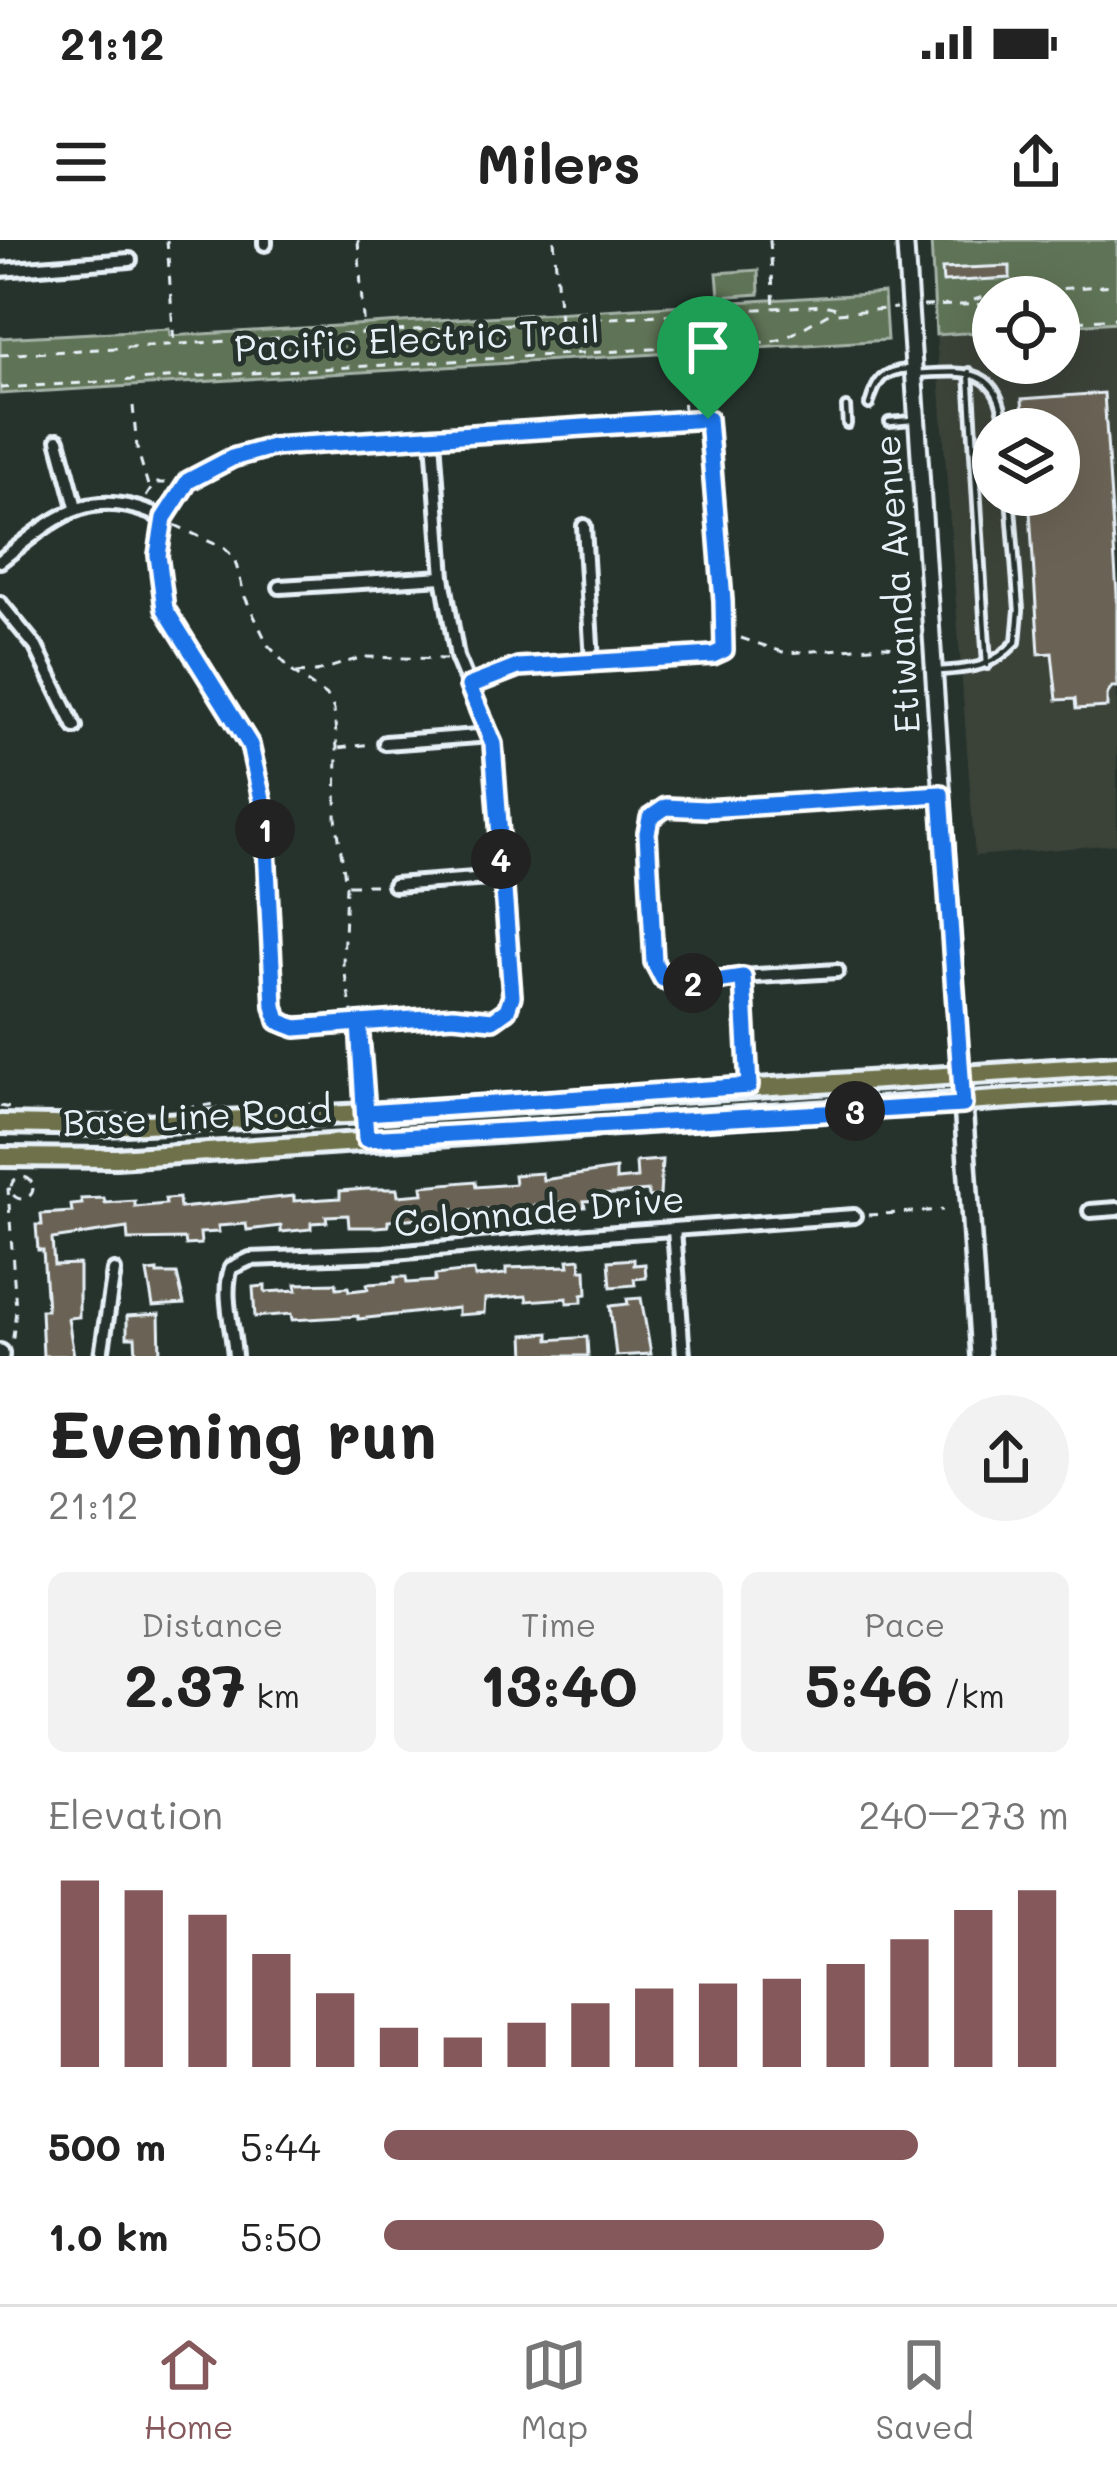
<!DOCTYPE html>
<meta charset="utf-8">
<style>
body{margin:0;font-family:Mali,sans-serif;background:#f2f2f2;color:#222;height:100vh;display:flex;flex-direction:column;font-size:45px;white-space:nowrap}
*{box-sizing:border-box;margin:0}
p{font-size:39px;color:#767676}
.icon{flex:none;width:66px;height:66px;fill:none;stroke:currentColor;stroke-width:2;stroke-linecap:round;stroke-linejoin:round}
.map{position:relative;height:1116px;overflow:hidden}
.sheet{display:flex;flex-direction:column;background:#fff;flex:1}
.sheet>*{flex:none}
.buttons{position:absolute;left:972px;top:36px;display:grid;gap:24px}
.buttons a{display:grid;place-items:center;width:108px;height:108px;border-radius:50%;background:#fff;box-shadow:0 12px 48px #0002;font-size:60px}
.pin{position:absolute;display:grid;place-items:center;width:102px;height:102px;color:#fff;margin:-123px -51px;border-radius:50% 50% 50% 0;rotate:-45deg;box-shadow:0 0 12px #0007}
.pin .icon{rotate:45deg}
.km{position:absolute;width:60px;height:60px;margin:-30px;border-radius:50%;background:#222;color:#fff;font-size:33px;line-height:60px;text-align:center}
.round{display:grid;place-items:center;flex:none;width:126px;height:126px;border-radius:63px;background:#f2f2f2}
.overview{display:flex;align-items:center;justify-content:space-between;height:204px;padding:0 48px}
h1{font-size:66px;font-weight:700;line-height:90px}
.metrics{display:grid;grid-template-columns:repeat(3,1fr);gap:18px;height:204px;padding:12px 48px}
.metrics div{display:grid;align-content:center;border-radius:18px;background:#f2f2f2;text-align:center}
.metrics b{font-size:60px;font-weight:700}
.metrics small{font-size:33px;font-weight:400}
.metrics p{font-size:33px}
.chart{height:336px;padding:24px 48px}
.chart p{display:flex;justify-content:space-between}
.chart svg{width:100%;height:216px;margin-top:12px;stroke:#85585c;stroke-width:6}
ul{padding:0 48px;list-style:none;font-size:39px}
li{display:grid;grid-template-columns:192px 144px 1fr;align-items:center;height:90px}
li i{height:30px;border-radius:15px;background:#85585c}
.status{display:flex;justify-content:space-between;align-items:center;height:84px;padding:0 60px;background:#fff;direction:ltr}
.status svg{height:33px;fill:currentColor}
header{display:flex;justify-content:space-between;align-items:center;height:156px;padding:0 48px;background:#fff;font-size:54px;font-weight:700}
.tabs{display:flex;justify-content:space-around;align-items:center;height:168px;border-top:3px solid #e0e0e0;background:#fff;font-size:33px;color:#767676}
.tabs a{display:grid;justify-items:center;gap:6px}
.tabs .active{color:#85585c}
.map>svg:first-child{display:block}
.built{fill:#3b4239;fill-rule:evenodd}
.green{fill:#5f7356;stroke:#a4b2a7;stroke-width:3}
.building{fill:#6b6454;stroke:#e8f1f8;stroke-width:3}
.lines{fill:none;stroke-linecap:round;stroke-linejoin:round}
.service-casing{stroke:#e8f1f8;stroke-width:14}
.minor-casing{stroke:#e8f1f8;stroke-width:20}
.tertiary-casing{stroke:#e8f1f8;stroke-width:22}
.secondary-casing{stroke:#e8f1f8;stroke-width:24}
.primary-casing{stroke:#e8f1f8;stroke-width:26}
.path{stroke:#e8f1f8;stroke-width:3;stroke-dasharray:9 9;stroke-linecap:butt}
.service{stroke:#26332d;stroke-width:4.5}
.minor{stroke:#26332d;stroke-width:10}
.tertiary{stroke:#26332d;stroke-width:14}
.secondary{stroke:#26332d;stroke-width:15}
.primary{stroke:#6e714a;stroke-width:16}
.route-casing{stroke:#fff;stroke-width:24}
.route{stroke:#1a73e8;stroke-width:15}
.labels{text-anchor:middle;stroke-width:10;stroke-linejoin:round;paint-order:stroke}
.street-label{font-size:36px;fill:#e8f1f8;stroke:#26332d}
</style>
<div class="status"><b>21:12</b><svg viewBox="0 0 49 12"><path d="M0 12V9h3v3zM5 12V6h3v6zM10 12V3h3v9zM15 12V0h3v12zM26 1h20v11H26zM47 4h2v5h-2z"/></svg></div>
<header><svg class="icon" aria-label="menu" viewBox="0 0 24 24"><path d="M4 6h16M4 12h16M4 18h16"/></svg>Milers<svg class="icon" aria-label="share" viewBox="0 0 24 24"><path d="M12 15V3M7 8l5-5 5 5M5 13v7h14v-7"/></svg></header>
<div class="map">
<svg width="1117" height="1116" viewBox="0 0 1117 1116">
<rect width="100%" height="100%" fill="#26332d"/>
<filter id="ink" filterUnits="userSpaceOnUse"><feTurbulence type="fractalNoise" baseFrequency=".00833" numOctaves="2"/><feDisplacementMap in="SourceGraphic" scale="24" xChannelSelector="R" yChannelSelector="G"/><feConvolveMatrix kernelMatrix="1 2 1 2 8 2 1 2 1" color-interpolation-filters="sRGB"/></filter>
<g filter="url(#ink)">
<path class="built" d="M1117,82v522l-142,12 -39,-521 57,-4v32h66v-37zM993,189h66v66h-66z"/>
<g class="green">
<path d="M931,0h186v82l-58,4v-29h-66v34l-57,4z"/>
<path d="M758,30l1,24 -40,3 -2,-24z"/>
<path d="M884,53l3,47 -887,54v-56l169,-9 1,7z"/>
</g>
<g class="building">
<path d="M1010,26v12l-67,4 -1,-13z"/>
<path d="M1104,153l13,201v93h-5l-5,8v12l-31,2 -1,-10 -18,1 -5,-47 -13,1 -10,-159h30v-66h-35l-2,-30z"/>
<path d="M662,920l-2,36 -11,1 -1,-6 -47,4 1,5 -18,1 1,6 -13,1 -1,-7 -36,4 1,6 -23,3 -12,1 -1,-7 -30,3 1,7 -43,6v-7l-40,4v5l-12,1h-27l-1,-12 -22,1 1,6 -16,1v6l-30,3v-6l-34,4 -1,-6 -28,2 1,6 -19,1 1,11 -15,1 -1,-6 -57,1 -1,-12 -75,11 2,26 25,-1v53l-11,1 6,38h-31l-2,-46h6l-4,-60h-5l-2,-25h6l-1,-11 31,-2 -1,-7 11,-1 -1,-5 23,-1 1,5 30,-2v6l31,-3 -1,-5 14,-1 1,10 114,-12v5l46,-3v-7l27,-2h30l1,7 25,-2 -1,-8 53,-5 1,6 39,-3 -1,-9 28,-2 1,7 73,-11v11l21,-2 -1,-16z"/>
<path d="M580,1019l1,11h5l1,24 -5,1v7l-15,1v-5l-40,3 -1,-5 -41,3 -1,14 -26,2v-7l-100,11v-3l-66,4 -1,-6 -36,3 -2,-30 12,-1v6l32,-2 -1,-6 40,-1 1,5 11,-1 1,4 19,-2 -1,-5 28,-2v-5h11l1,6 28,-2v-6l27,-3 12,-1 1,6 31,-3v-6l63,-2 -1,-6z"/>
<path d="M634,1019v6l11,-1 1,14 -12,1 1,6 -24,2 -2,-26z"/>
<path d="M157,1031v3h20l7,30 -31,2 -6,-34z"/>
<path d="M641,1058l10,56 -35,2 -6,-50 18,-2 -1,-5z"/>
<path d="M159,1074l1,42h-24l-1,-19h-8v-21z"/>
<path d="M549,1093v7l38,-3 1,19h-63l-1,-21z"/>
</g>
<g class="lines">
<g class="service-casing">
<g id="service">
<path d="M969,132l18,293"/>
<path d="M916,134c51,-3 84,-8 89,55"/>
<path d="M869,165c7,-24 13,-34 39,-36"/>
<path d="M846,167l1,17"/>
<path d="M889,182l23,-2"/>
<path d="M939,431c33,-2 54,-4 77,-29l3,-32 -9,-115"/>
</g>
</g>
<g class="minor-casing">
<g id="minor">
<path d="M265,0v4"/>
<path d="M0,30l130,-10"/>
<path d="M433,199l10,138 14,80 36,87 19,252 -5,14 -14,10 -40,-4 -167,10 -8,-5 -4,-14 -10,-199 -14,-64 -85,-135 -7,-54 5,-37 25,-37 44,-23 40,-11 436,-28 15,182 1,49 -11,5 -195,12 -49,19"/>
<path d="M58,200l18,67"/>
<path d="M584,286l8,136"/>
<path d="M0,321c58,-45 89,-77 163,-43"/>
<path d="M280,347l163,-10"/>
<path d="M0,363l36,44 39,80"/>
<path d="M385,503l106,-8"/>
<path d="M394,645l108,-8"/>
<path d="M837,731l-130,8 -24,6 -20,-6 -9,-17 -7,-129 3,-15 16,-11 39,2 236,-15"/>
<path d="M743,737l6,109"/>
<path d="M359,783l7,116"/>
<path d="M1090,971l27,-2"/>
<path d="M674,989l9,127"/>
<path d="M101,1116l13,-85"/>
<path d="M235,1116c-2,-29 -13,-61 -4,-88l19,-9 134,-5 205,-19 265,-19"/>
</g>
</g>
<g class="tertiary-casing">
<path id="tertiary" d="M905,0l56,834"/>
</g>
<g class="secondary-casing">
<g id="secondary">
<path d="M961,834l19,282"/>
<path d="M0,1113v3"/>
</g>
</g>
<g class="primary-casing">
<g id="primary">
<path d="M0,884l105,2 261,-13 751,-48"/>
<path d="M0,917l116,1 1001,-66"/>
</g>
</g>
<g class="path">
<path d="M167,0l7,105"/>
<path d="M358,0l6,94"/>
<path d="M554,0l6,81"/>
<path d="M770,0l4,68"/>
<path d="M974,60l21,-7 122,-8"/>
<path d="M923,66l70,-2"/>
<path d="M1059,82l58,-4"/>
<path d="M680,109l4,62"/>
<path d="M0,115l824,-50 20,5"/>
<path d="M0,148l769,-46 15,-3 43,-25 69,-6"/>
<path d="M133,166l4,42 12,41"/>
<path d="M146,257l9,-14h16"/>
<path d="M175,285l50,24 9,8 11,40 23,48 26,28 35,25 5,12 3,38 -1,70 10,67 -3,79 9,48"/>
<path d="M741,398l45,15 98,-7 27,2"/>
<path d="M296,433l20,-1 47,-15 83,2"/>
<path d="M339,508l32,-4"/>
<path d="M348,645h32"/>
<path d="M0,866l16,3"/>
<path d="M186,868l30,-4"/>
<circle cx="22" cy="948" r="11"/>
<path d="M11,949h-3l8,121 -4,36"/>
<path d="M868,975l75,-5"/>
</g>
<use href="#service" class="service"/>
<use href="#minor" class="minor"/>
<use href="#tertiary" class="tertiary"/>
<use href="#secondary" class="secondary"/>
<use href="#primary" class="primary"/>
</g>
</g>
<g class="lines" filter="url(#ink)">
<g class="route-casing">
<path id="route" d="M708,179l-436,28 -40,11 -44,23 -24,37 -6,37 7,54 85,136 14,63 10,198 4,15 18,7 63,-5 7,90 383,-27 -6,-109 -60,9 -20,-7 -9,-17 -7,-129 3,-15 16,-11 39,2 236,-15 22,311 -597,34 -7,-116 94,-7 40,4 14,-10 5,-14 -19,-252 -24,-58 49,-19 195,-12 11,-5 -1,-49 -15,-182"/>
</g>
<use href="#route" class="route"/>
</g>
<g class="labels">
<g class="street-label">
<text transform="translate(417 99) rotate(-3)" y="13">Pacific Electric Trail</text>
<text transform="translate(897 344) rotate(-94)" y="13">Etiwanda Avenue</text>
<text transform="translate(197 876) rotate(-3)" y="13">Base Line Road</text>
<text transform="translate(539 971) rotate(-5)" y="13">Colonnade Drive</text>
</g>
</g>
</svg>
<div class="buttons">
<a><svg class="icon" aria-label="locate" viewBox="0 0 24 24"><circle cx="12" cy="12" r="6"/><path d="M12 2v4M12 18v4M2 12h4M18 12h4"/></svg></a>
<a><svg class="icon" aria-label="layers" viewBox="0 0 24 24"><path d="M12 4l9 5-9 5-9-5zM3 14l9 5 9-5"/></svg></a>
</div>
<div class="pin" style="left:708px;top:179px;background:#1e9e55"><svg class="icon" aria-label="arrive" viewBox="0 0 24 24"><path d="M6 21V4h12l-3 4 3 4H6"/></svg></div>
<b class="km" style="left:265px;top:589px">1</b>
<b class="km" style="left:693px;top:743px">2</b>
<b class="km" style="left:855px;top:871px">3</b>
<b class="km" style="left:501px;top:619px">4</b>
</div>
<section class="sheet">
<div class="overview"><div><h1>Evening run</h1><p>21:12</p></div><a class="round"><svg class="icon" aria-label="share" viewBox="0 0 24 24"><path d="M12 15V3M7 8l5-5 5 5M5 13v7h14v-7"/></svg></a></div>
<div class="metrics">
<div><p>Distance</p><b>2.37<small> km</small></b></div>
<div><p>Time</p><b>13:40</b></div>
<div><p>Pace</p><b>5:46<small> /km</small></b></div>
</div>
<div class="chart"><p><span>Elevation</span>240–273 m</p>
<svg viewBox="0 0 160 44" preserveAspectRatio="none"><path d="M5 44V6M15 44V8M25 44V13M35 44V21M45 44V29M55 44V36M65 44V38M75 44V35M85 44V31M95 44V28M105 44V27M115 44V26M125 44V23M135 44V18M145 44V12M155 44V8"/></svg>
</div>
<ul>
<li><b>500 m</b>5:44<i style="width:78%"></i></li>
<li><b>1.0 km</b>5:50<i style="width:73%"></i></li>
</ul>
</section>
<nav class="tabs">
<a class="active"><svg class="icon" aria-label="home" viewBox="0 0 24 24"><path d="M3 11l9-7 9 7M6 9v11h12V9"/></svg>Home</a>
<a><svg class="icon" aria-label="map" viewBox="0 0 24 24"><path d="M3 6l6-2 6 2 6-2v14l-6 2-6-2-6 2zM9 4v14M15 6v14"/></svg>Map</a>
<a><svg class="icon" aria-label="saved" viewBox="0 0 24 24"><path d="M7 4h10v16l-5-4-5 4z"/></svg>Saved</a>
</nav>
